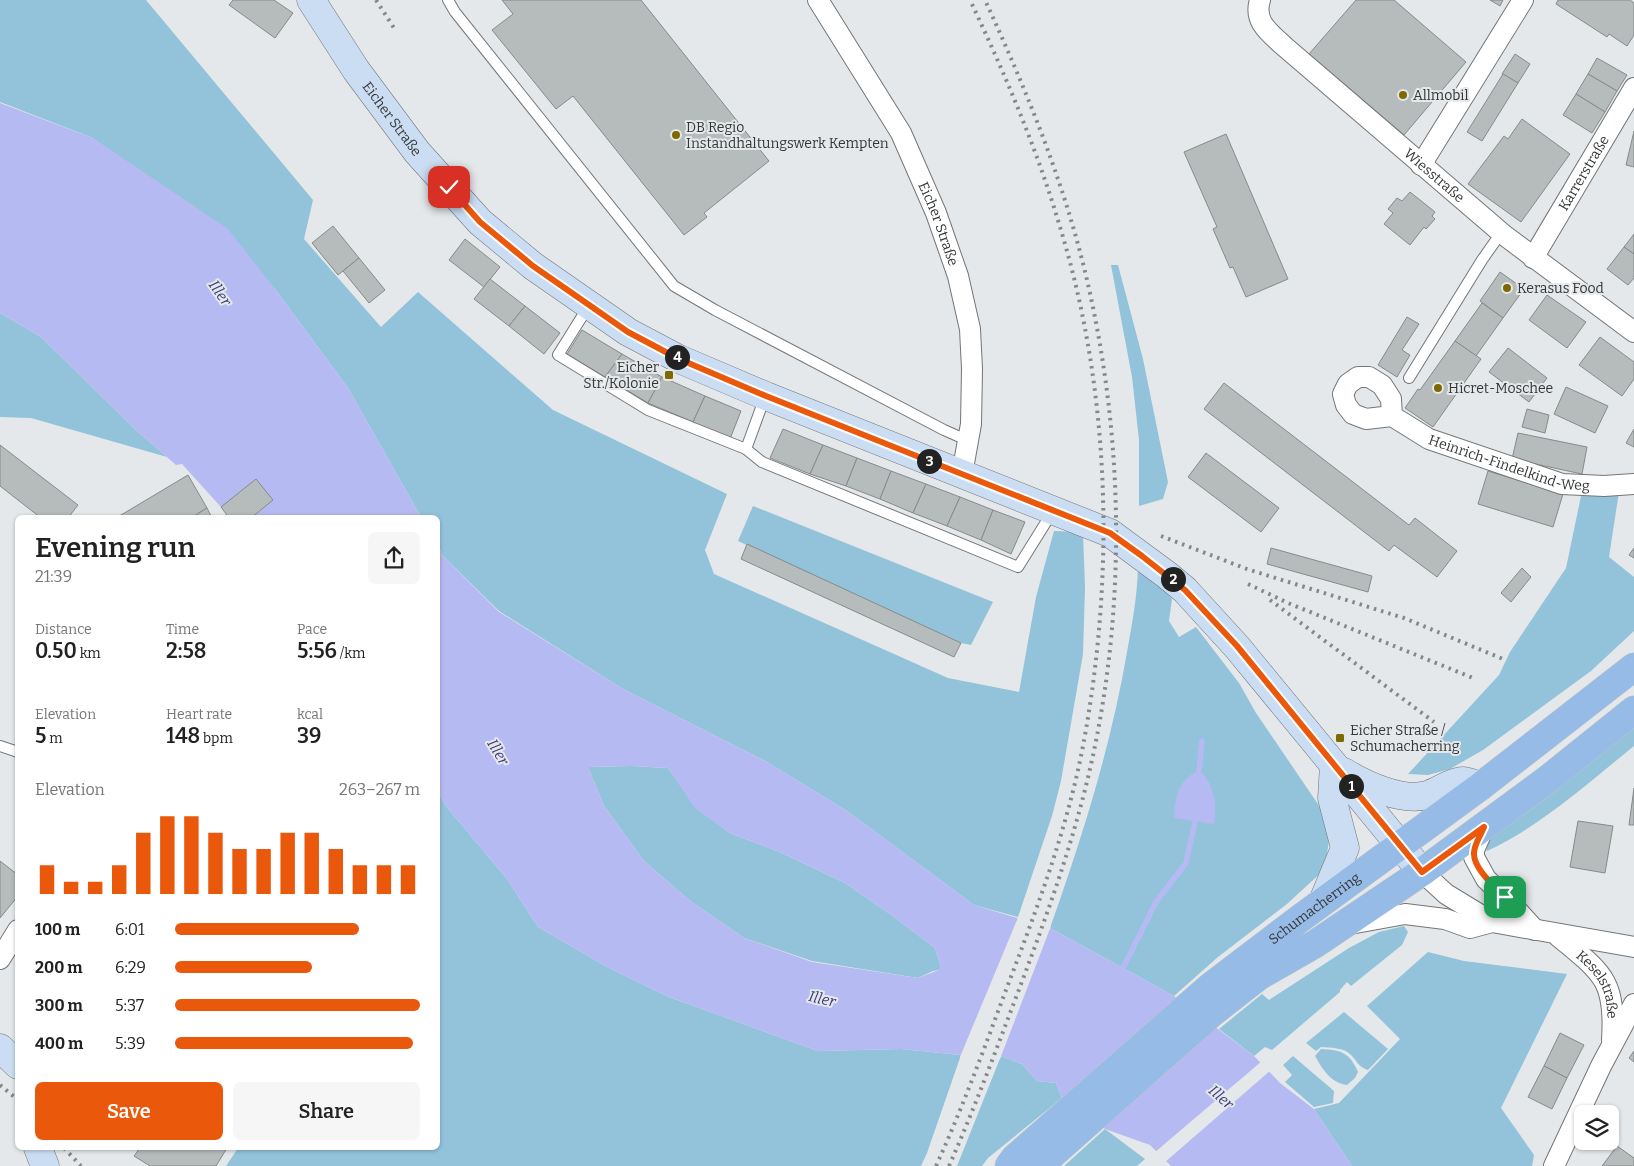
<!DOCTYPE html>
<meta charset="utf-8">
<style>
body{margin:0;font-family:Bitter,serif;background:#f6f6f6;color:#222;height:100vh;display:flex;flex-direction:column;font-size:19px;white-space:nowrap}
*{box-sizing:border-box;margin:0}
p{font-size:16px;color:#767676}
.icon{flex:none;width:28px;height:28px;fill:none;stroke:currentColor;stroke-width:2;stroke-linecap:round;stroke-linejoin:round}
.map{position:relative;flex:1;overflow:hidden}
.panel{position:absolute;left:15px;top:515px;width:425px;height:635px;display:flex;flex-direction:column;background:#fff;border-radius:8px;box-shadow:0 1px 4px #0004}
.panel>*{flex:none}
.controls{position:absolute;left:1574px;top:1105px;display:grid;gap:10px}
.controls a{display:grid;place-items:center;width:45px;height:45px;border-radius:8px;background:#fff;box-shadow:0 1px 4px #0004;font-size:25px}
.pin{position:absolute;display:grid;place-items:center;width:42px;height:42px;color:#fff;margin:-21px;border-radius:10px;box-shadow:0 2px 8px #0006}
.km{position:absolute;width:25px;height:25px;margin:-12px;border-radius:50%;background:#222;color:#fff;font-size:14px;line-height:25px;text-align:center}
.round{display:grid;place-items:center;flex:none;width:52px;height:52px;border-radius:8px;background:#f6f6f6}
.overview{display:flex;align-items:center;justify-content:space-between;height:85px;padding:0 20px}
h1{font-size:28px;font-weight:600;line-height:38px}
.stats{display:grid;grid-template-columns:repeat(3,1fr);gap:8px;height:85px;padding:5px 20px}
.stats div{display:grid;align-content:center}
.stats b{font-size:21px;font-weight:600}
.stats small{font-size:14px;font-weight:400}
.stats p{font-size:14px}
.chart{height:140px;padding:10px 20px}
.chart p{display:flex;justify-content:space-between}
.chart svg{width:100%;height:90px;margin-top:5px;stroke:#ea580c;stroke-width:6}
.primary-button{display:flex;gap:10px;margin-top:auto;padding:10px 20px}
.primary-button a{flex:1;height:58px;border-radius:8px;background:#ea580c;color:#fff;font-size:20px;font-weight:600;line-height:58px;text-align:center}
.primary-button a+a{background:#f6f6f6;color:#222}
ul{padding:0 20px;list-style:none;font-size:16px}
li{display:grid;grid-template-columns:80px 60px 1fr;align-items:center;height:38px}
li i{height:12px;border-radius:6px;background:#ea580c}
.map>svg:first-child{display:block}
.green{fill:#92c3da}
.water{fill:#b6baf3;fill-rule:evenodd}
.pier{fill:#e4e8ea}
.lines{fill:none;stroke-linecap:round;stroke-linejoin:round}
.stream{stroke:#b6baf3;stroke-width:5.5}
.building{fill:#b6bbbb;stroke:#868a8b}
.lane-casing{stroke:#737678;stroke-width:12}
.street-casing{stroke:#737678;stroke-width:22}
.secondary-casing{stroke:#737678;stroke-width:29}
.primary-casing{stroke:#c2c3c3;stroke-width:29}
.lane{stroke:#fff;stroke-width:10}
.street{stroke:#fff;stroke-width:20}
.secondary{stroke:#cbddf3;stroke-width:28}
.primary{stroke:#97bbe7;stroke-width:28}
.rail{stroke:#858889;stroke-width:4;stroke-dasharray:2.5 5;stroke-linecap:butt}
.route-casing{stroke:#fff;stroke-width:10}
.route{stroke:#ea580c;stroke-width:6}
.poi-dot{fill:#806800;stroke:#e4e8ea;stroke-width:2}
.labels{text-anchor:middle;stroke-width:4;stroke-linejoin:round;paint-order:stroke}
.poi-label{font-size:14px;fill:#353737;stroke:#e4e8ea;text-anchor:start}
.street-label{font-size:14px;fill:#353737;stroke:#e4e8ea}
.water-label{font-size:15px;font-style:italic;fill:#3c3a7c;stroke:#e4e8ea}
</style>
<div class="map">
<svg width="1634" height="1166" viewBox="0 0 1634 1166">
<rect width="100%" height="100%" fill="#e4e8ea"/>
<g class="green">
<path d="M0,0h146l167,200 -9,39 77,88 37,-35 135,118 174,84 -22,56 9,24 234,104 71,14 17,-95 18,-66 29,1 2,56 -2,66 -22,127 -9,35 -34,101 -44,-12 -127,-94 -80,-49 -144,-73 -124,-78 -56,-55 -5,-10v-28l-17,-1 -73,-129 -73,-99 -182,-151 -93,-36z"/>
<path d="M1111,265h7l25,94 25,123 -5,17 -24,7v-66l-7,-63z"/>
<path d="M0,313l41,24 97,95 29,25 -136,-39 -31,-1z"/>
<path d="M1619,492l-10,65 25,20v54l-43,40 -108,79 -33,19 -22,6 -20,-1 91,-99 11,-23 56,-84 15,-72z"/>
<path d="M753,506l240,96 -22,43 -10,-2 -223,-102z"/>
<path d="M1138,569l21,15 13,15 -3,22 10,16 17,-10 43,56 17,30 66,97 7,30 -4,29 -38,35 -69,53 -44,39 -124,-68c32,-90 61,-182 77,-276 5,-27 10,-55 11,-83z"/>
<path d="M1634,719v27c-46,37 -93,80 -147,105l-3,-8z"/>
<path d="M631,766l37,2 28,40 34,25 52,20 63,30 45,31 45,34 6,19 -2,3 -6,1 -15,7 -106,-17 -68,-23 -55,-38 -45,-39 -40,-55 -16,-39z"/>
<path d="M438,790l7,15 62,74 31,48 71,41 60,29 149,54 83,-2 60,6 -34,98 -6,13h-695l12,-18h200z"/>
<path d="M1404,926l4,6 -6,13 -51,41 -4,-4 -7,8v2l-68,58 -7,-3 -11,9 -35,-27 43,-35 7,6 80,-52 30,-16z"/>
<path d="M1428,952l36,9 103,13 -66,134 33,47 -2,11h-180l-38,-57 25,-6 61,-64 -33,-33z"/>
<path d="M1344,1012l44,37 -20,21c-11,-4 -9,-7 -17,-15 -7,-8 -21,-7 -30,-8l-5,4 -10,-8z"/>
<path d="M1321,1049c20,1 28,3 37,23l-3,6 -8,7c-16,-2 -24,-15 -32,-29z"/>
<path d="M1001,1056l21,8 15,17 19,2 6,15 -74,60 -6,8h-25z"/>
<path d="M1293,1056l41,35 -1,12 -19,4 -29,-25 7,-7 -9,-10z"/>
<path d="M1105,1129l40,30 -8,7h-73z"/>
</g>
<g class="water">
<path d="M0,103l93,35 135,91 47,60 73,99 73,129h-191l-48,-53 -6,1 -38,-33 -97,-95 -41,-24z"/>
<path d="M438,546l5,10 56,56 124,77 144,73 80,49 127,94 76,23 124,68 80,60 26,27 34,26 38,57h-181l-21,-21 -45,-16 -43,-31 -6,-15 -19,-2 -15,-17 -21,-8 -40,-1 -60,-6 -83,2 -149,-54 -60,-29 -71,-41 -31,-48 -62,-74 -7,-15zM631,766l37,2 27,40 35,25 52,20 63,30 45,31 45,34 6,19 -2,3 -21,8 -106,-16 -68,-24 -55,-38 -45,-39 -40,-55 -16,-39z"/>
<path d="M1199,770c16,15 18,34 15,54l-40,-6c2,-24 3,-36 25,-48z"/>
</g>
<g class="pier">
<path d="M1019,915l32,11 -51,133 -40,-2z"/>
<path d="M1262,1061l9,9 -107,93 -10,-10z"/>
</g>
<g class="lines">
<g class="stream">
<path d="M1199,770l3,-29"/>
<path d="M1120,974l36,-72 30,-39 9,-42"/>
</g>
</g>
<g class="building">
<path d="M233,0h41l19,13 -18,25 -46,-33z"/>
<path d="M502,0h139l128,161 -65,52 3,4 -23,18 -111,-139 -17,13 -64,-79 21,-16z"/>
<path d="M1356,0h38l72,62 -62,73 -95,-81z"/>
<path d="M1490,0h13l-3,6z"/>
<path d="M1558,0h72l4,3v32l-7,11 -18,-12 -2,3 -51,-33z"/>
<path d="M1515,54l15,10 -12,19 -16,-9z"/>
<path d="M1597,58l30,17 -10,16 -29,-17z"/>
<path d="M1503,74l15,9 -36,58 -15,-9z"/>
<path d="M1588,74l29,17 -12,21 -29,-18z"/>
<path d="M1576,94l29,18 -13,21 -29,-18z"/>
<path d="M1522,119l48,35 -49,68 -53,-38 36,-48 4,3z"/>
<path d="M1634,131v36l-8,-2z"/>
<path d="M1226,134l62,145 -42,18 -13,-30 -3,1 -17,-39 4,-2 -33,-75z"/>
<path d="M1410,192l25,20 -3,4 3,3 -9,10 -2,-2 -14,18 -26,-21 9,-11 -5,-4 9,-11 5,3z"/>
<path d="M333,226l26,32 -21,17 -26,-32z"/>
<path d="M1634,234v20l-10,-7z"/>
<path d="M465,239l35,28 -16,20 -35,-27z"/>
<path d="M1624,247l10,7v24l-6,7 -21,-16z"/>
<path d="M359,258l26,32 -16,13 -26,-32z"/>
<path d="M1500,272l24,17 -21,29 -23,-17z"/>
<path d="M490,279l35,27 -16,20 -35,-27z"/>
<path d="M1547,295l39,27 -19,26 -38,-28z"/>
<path d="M1482,303l21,15 -27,38 -21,-15z"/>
<path d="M525,306l35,27 -16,21 -35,-28z"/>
<path d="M1407,317l12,7 -17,26 8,5 -13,22 -19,-12z"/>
<path d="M582,330l40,24 -17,23 -38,-23z"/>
<path d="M1600,337l34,25v17l-12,17 -43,-31z"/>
<path d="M1455,341l26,18 -48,68 -28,-19 13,-19 2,1z"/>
<path d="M1508,348l39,30 -18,24 -40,-30z"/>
<path d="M622,354l40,23 -14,26 -43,-26z"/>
<path d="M662,377l43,19 -12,26 -45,-19z"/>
<path d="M1224,383l185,142 6,-7 42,33 -20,26 -43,-32 -5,6 -185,-142z"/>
<path d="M1566,387l42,19 -13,27 -41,-19z"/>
<path d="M705,396l36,15 -11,28 -37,-17z"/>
<path d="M1527,409l22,6 -4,18 -23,-6z"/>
<path d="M783,429l40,16 -13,29 -40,-16z"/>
<path d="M1634,429v18l-8,-4z"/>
<path d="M1518,433l69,14 -5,27 -70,-15z"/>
<path d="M0,445l78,60 -10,13h-27l-41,-32z"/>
<path d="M823,445l34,13 -11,28 -36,-12z"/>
<path d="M1206,453l73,55 -18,24 -73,-55z"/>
<path d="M857,458l34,13 -11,28 -34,-13z"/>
<path d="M891,471l35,13 -13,29 -33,-14z"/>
<path d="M1488,471l75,23 -10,33 -75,-23z"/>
<path d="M188,475l19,33 -16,10h-75z"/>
<path d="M256,479l17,21 -22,18h-22l-8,-11z"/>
<path d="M926,484l34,13 -13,29 -34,-13z"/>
<path d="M960,497l33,13 -12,30 -34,-14z"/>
<path d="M207,508l5,10h-21z"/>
<path d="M993,510l32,12 -14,32 -30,-14z"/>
<path d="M747,544l214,99 -7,14 -213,-98z"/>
<path d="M1271,548l101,28 -4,16 -101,-28z"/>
<path d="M1634,548v10l-5,-3z"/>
<path d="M1522,568l9,9 -20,25 -10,-9z"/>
<path d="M1634,788v37h-5z"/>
<path d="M1578,821l35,5 -8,47 -35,-6z"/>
<path d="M0,861l18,14v21l-18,22z"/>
<path d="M1560,1033l24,12 -17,33 -23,-12z"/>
<path d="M1634,1051v11l-5,-4z"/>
<path d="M1544,1066l23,12 -15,31 -24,-12z"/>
<path d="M1617,1146l17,12v8h-32z"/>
<path d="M140,1148h87l-11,18h-66l-16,-10z"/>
</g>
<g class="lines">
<g class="lane-casing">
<g id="lane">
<path d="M448,0l7,12 219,274 41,24 229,120 25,11"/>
<path d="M588,307l-30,48 90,55 98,39 19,-52"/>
<path d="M1409,378l73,-118 19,-27"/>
<path d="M746,449l16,13 256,105 35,-56"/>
<path d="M0,746l18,6"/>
</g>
</g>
<g class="street-casing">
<g id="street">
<path id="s1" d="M818,0l83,133 35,80 22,63 12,53 2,40 -1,55 -9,50"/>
<path id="s2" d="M1260,0c-7,22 10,33 25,47l219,188 130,97"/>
<path d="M1421,165l102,-165"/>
<path id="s3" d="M1533,258l101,-170"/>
<path id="s4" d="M1392,416l-1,-17 -9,-14 -13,-8h-11l-10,7 -5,10 3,11 7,9 13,5 26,-3 37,23 133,45 42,2 30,-2"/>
<path d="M1484,827l-10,23v7l12,22 19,18 30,33"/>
<path d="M1422,872l24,22 46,28 142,25"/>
<path d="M1350,924l55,-10 40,5 25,9 22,-6"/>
<path id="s5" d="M1558,936c44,37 58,43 54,104"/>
<path d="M0,959l18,-29"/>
<path d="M1554,1166l47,-100 33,-62"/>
</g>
</g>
<g class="secondary-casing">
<g id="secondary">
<path id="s6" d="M311,0l45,70 61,82 63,70 53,44 95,66 51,27 87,37 344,137 57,42 18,15 52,57 185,225"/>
<path d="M1344,772c21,13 58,30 83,23 10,-3 26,-14 36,-14 5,0 13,4 18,5"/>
<path d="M1323,901l22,-53 -13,-50 2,-33"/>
<path d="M0,1048l18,17"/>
<path d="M38,1148l7,18"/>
</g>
</g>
<g class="primary-casing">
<g id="primary">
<path id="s7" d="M1009,1166l6,-8 195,-171 88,-67 183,-134 153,-119"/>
<path d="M1039,1166l174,-154 46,-36 56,-32 107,-72 126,-93 86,-69"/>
</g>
</g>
<use href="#lane" class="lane"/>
<use href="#street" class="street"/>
<use href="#secondary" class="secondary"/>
<use href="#primary" class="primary"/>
<g class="rail">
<path d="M376,0l18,28"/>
<path d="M1161,536l86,33 157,49 99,41"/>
<path d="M1248,584l40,19 185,75"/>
<path d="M1270,600l164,122"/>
<path d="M0,1085l18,15"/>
<path d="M64,1148l17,18"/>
<path d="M936,1166c26,-57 48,-117 70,-176 30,-79 61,-160 77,-244 32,-171 28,-352 -23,-519 -23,-78 -55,-153 -90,-227"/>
<path d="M949,1166c23,-52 43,-105 63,-158 23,-61 46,-122 64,-185 49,-169 52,-353 15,-525 -22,-104 -62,-202 -106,-298"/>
</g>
</g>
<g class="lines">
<g class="route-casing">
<path id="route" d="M449,187l31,35 53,44 95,66 51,27 87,37 344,137 32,23 43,34 52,56 185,226 62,-45c-3,8 -10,17 -10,26 -1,15 21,34 31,44"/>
</g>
<use href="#route" class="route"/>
</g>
<g class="poi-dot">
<circle cx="1403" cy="95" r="5"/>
<circle cx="676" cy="135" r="5"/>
<circle cx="1507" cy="288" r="5"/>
<rect x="664" y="370" width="10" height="10" rx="2.5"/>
<circle cx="1438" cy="388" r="5"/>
<rect x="1335" y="733" width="10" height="10" rx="2.5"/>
</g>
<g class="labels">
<g class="poi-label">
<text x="1413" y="100">Allmobil</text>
<text x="686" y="132">DB Regio<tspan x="686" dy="16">Instandhaltungswerk Kempten</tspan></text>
<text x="1517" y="293">Kerasus Food</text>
<text x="659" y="372" text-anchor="end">Eicher<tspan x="659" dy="16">Str./Kolonie</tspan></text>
<text x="1448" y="393">Hicret-Moschee</text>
<text x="1350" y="735">Eicher Straße /<tspan x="1350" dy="16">Schumacherring</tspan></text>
</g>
<g class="street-label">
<text dy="5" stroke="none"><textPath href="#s6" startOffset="144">Eicher Straße</textPath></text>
<text dy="5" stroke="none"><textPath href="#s3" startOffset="99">Karrerstraße</textPath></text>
<text dy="5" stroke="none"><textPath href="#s2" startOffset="254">Wiesstraße</textPath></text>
<text dy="5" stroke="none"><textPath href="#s1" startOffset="255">Eicher Straße</textPath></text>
<text dy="5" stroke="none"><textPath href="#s4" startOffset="274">Heinrich-Findelkind-Weg</textPath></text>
<text dy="5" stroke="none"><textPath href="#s7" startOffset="400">Schumacherring</textPath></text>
<text dy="5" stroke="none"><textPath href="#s5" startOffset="65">Keselstraße</textPath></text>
</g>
<g class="water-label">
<text transform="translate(220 293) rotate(55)" y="5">Iller</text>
<text transform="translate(498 752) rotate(59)" y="5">Iller</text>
<text transform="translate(822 999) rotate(13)" y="5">Iller</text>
<text transform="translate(1221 1097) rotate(42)" y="5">Iller</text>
</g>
</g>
</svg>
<div class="controls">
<a><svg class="icon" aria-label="layers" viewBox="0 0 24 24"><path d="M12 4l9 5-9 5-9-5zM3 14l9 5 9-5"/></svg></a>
</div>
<div class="pin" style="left:1505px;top:897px;background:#1e9e55"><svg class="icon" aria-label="arrive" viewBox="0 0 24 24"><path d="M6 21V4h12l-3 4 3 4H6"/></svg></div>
<div class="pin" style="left:449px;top:187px;background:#d93025"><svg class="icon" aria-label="check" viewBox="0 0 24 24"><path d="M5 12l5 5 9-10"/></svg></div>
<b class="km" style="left:1351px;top:786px">1</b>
<b class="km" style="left:1173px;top:579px">2</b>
<b class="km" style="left:929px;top:461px">3</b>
<b class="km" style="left:677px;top:357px">4</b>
<section class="panel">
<div class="overview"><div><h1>Evening run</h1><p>21:39</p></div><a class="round"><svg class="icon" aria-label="share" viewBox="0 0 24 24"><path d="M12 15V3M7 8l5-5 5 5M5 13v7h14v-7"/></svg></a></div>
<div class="stats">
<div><p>Distance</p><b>0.50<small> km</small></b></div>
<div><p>Time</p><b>2:58</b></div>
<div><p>Pace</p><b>5:56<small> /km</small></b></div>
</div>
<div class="stats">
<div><p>Elevation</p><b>5<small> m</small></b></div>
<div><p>Heart rate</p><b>148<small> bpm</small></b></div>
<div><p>kcal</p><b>39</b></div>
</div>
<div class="chart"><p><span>Elevation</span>263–267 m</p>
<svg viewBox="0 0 160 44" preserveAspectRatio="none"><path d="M5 44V30M15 44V38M25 44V38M35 44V30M45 44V14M55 44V6M65 44V6M75 44V14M85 44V22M95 44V22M105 44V14M115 44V14M125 44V22M135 44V30M145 44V30M155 44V30"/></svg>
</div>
<ul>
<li><b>100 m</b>6:01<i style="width:75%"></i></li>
<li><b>200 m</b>6:29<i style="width:56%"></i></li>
<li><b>300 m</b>5:37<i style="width:100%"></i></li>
<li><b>400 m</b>5:39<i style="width:97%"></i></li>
</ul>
<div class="primary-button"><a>Save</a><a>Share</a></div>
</section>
</div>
